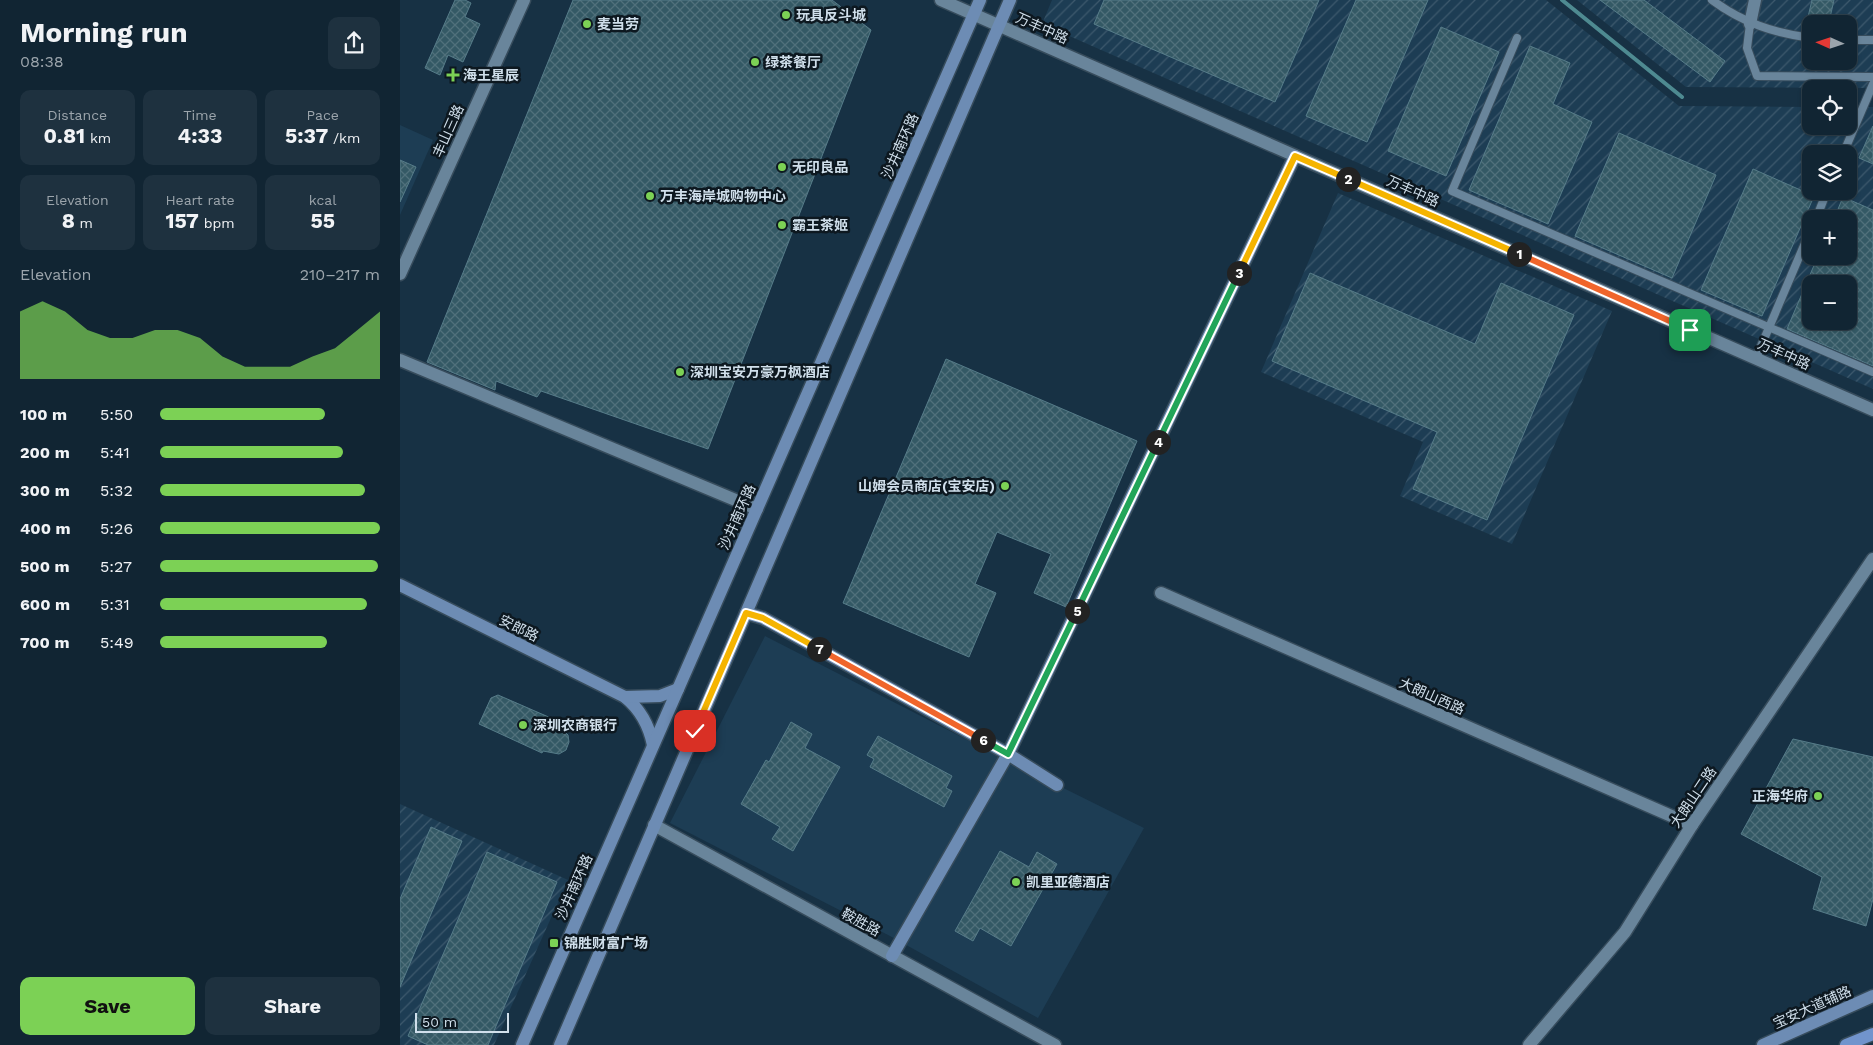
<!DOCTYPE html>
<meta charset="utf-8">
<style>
body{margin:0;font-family:"Work Sans","Noto Sans SC",sans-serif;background:#1e313f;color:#f1f3f6;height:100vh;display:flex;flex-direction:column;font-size:19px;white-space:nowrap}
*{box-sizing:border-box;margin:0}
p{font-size:16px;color:#9ca5ac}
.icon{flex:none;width:28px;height:28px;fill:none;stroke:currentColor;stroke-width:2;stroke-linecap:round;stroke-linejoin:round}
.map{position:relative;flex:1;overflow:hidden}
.sheet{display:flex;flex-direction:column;background:#112533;width:400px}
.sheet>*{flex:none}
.needle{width:32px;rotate:273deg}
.controls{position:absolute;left:1402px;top:15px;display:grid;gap:10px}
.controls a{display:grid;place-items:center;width:55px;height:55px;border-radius:10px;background:#112533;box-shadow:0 1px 4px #0004,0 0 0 1px #30424e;font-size:25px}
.scale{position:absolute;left:15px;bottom:12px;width:94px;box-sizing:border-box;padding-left:5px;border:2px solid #d0dfeb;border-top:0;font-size:14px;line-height:18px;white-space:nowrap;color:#d0dfeb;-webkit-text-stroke:4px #0d1820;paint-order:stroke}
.pin{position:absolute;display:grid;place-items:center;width:42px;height:42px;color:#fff;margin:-21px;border-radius:10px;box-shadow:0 2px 8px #0006}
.km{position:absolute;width:25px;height:25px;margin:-12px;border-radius:50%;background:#222;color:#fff;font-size:14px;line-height:25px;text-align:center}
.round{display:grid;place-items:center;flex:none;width:52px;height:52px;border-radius:10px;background:#1e313f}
.headline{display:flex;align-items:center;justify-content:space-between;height:85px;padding:0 20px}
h1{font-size:28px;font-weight:700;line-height:38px}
.stats{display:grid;grid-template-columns:repeat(3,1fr);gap:8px;height:85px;padding:5px 20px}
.stats div{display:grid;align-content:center;border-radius:10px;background:#1e313f;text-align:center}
.stats b{font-size:21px;font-weight:700}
.stats small{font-size:14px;font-weight:400}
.stats p{font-size:14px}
.chart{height:140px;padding:10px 20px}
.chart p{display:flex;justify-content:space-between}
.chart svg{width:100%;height:90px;margin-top:5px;fill:#7cd155;opacity:.7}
.action{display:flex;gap:10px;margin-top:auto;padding:10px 20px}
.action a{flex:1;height:58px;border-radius:10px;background:#7cd155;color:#111;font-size:20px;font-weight:700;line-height:58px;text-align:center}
.action a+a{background:#1e313f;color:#f1f3f6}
ul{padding:0 20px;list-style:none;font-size:16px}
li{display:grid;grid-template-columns:80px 60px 1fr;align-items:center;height:38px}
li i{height:12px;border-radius:6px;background:#7cd155}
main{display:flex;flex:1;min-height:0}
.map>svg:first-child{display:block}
.built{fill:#1d3d54}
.industrial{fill:url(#industrial-furrows);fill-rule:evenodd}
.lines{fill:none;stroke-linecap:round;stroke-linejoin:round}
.stream{stroke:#4e8a91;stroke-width:4}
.building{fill:url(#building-cross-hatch);stroke:#567c89;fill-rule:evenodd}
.lane-casing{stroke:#374c5c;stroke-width:10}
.street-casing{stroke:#374c5c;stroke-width:15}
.secondary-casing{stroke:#374c5c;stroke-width:15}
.primary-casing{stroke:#374c5c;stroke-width:15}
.lane{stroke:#69859b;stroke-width:8}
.street{stroke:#69859b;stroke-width:12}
.secondary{stroke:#6d8cb4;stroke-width:12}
.primary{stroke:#7194cd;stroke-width:12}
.split-1-casing{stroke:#fff;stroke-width:10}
.split-2-casing{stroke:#fff;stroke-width:10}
.split-3-casing{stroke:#fff;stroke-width:10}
.split-4-casing{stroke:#fff;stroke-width:10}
.split-5-casing{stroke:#fff;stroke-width:10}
.split-6-casing{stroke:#fff;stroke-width:10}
.split-7-casing{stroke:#fff;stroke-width:10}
.split-8-casing{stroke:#fff;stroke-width:10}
.split-1{stroke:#f0652b;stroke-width:6}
.split-2{stroke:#f5b400;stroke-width:6}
.split-3{stroke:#f5b400;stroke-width:6}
.split-4{stroke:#22a559;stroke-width:6}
.split-5{stroke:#22a559;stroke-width:6}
.split-6{stroke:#22a559;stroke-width:6}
.split-7{stroke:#f0652b;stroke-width:6}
.split-8{stroke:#f5b400;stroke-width:6}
.poi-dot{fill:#7cd155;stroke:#0d1820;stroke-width:2}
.labels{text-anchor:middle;stroke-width:5;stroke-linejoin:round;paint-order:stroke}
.poi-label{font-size:14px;font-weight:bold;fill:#d0dfeb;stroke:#0d1820;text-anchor:start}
.street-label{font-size:14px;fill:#d0dfeb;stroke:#0d1820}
</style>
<main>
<section class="sheet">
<div class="headline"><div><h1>Morning run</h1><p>08:38</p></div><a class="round"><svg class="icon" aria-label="share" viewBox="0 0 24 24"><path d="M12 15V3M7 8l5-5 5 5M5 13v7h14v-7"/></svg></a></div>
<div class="stats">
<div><p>Distance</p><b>0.81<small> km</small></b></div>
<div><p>Time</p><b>4:33</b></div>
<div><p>Pace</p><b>5:37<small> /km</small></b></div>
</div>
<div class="stats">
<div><p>Elevation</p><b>8<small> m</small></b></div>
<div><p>Heart rate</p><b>157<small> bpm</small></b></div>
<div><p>kcal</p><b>55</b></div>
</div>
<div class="chart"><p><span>Elevation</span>210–217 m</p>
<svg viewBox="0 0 160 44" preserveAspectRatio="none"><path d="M0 44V11L10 6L20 11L30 20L40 24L50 24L60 20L70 20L80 24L90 33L100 38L110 38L120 38L130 33L140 29L150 20L160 11V44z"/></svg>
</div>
<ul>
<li><b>100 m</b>5:50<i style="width:75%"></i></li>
<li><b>200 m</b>5:41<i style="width:83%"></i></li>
<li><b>300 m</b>5:32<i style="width:93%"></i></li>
<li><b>400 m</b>5:26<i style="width:100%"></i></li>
<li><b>500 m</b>5:27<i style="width:99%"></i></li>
<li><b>600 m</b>5:31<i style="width:94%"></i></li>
<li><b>700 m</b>5:49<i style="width:76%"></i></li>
</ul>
<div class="action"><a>Save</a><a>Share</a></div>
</section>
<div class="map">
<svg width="1473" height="1045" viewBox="0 0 1473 1045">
<defs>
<pattern id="industrial-furrows" width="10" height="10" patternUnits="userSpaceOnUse" patternTransform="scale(1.25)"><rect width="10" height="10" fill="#1d3d54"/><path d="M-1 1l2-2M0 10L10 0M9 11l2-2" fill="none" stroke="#3d596d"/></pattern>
<pattern id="building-cross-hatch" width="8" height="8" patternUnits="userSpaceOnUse" patternTransform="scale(1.25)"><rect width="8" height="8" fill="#345965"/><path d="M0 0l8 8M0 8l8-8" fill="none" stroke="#50707b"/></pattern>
</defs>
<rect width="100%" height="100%" fill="#173144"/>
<g class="built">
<path d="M0,125l33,15 -33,75z"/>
<path d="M365,636l220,113 159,79 -106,190 -148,-82 -220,-113z"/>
</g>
<g class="industrial">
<path d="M652,0h494l133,106 132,1v19h38v-19h24v282l-831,-365zM1411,154h38v37h-38zM1411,219h38v37h-38zM1411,284h38v37h-38z"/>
<path d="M1177,0h296v88l-187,-1zM1411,24h38v37h-38z"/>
<path d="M938,193l274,118 -100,233 -112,-48 23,-54 -162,-70z"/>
<path d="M0,804l168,76 -74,165h-94z"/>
</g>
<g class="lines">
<path class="stream" d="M1162,0l120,97"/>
</g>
<g class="building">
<path d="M55,0h10l6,3 -6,14 15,7 -17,38 -15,-7 -8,20 -15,-7z"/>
<path d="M173,0h259l39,30 -163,419 -167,-58 -4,6 -41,-16 -1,9 -68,-28z"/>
<path d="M704,0h215l-44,102 -181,-78z"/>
<path d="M956,0h72l-61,142 -61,-26z"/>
<path d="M1200,0h44l81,61 -15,21z"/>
<path d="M1412,0h22l-5,22 -21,-5z"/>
<path d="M1041,27l58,25 -53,124 -58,-25z"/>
<path d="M1130,46l40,17 -17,41 39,18 -44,102 -79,-34z"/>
<path d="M1473,126v38l-14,-6z"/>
<path d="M1219,133l97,42 -44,103 -97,-42z"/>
<path d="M0,160l16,7 -16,35z"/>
<path d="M1353,169l61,27 -52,120 -61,-26z"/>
<path d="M1443,197l30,13v156l-86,-37 31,-73h31v-37h-15zM1411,284h38v37h-38z"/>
<path d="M910,273l165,71 26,-61 73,32 -87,205 -74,-31 24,-57 -165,-71z"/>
<path d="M546,359l191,82 -71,166 -32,-14 17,-39 -54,-22 -22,52 21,9 -27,64 -126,-54z"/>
<path d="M98,695l69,30 -3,6 4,4 1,7 -3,8 -7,4 -16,-3 -1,2 -63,-29 12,-26z"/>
<path d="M391,722l21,12 -7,14 35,19 -47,84 -21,-12 8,-12 -39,-23 25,-44 3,2z"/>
<path d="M478,736l74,40 -6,12 6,3 -8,16 -74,-40 4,-8 -7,-4z"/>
<path d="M1393,739l80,18v142l-7,27 -53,-17 9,-32 -81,-43z"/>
<path d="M31,827l31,14 -62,146v-88z"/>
<path d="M600,851l29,16 8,-15 20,12 -46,82 -31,-18 -7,13 -18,-10z"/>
<path d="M87,852l70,30 -69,163h-60l-20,-9z"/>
</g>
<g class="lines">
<g class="lane-casing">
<g id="lane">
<path d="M1312,0c31,23 62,33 99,38"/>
<path d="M1350,24l-3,24 10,28 116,1"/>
<path d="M1117,38l-65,153 421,181"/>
<path d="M1449,40h24"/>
<path d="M1443,154l30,-70"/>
<path d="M1416,219l11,-28"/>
<path d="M1356,358l55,-129"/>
</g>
</g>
<g class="street-casing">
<g id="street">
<path d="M541,0l932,410"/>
<path d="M1350,24l5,-24"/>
<path d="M0,274l124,-274"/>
<path d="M0,360l357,149"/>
<path d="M761,593l531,232"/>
<path d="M254,825l401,220"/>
<path d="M1129,1045l96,-113 67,-107 181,-266"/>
</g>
</g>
<g class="secondary-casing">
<g id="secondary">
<path d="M0,585l225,112c16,13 24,28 28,48"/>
<path d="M346,613l17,5 245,136 49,31"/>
<path d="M225,697l35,-1 18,-7"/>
<path d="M492,956l116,-202 287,-598"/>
<path d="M122,1045l458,-1045"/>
<path d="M160,1045l450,-1045"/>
<path d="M1363,1045l110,-49"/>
</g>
</g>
<g class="primary-casing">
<path id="primary" d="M1446,1045l27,-11"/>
</g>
<use href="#lane" class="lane"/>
<use href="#street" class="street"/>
<use href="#secondary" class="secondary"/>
<use href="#primary" class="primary"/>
</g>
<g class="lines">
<g class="split-1-casing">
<path id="split-1" d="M1119,254l171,76"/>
</g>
<g class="split-2-casing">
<path id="split-2" d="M948,179l171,75"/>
</g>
<g class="split-3-casing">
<path id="split-3" d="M839,273l56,-117 53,23"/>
</g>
<g class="split-4-casing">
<path id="split-4" d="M758,442l81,-169"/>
</g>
<g class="split-5-casing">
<path id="split-5" d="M677,611l81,-169"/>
</g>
<g class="split-6-casing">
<path id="split-6" d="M583,740l25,14 69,-143"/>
</g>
<g class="split-7-casing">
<path id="split-7" d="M419,649l164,91"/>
</g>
<g class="split-8-casing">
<path id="split-8" d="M295,731l51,-118 17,5 56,31"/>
</g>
<use href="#split-1" class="split-1"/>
<use href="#split-2" class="split-2"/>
<use href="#split-3" class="split-3"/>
<use href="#split-4" class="split-4"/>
<use href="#split-5" class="split-5"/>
<use href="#split-6" class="split-6"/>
<use href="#split-7" class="split-7"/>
<use href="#split-8" class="split-8"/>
</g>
<g class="poi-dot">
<circle cx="386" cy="15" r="5"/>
<circle cx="187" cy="24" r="5"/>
<circle cx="355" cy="62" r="5"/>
<path d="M50.5 67.5h5v5h5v5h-5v5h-5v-5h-5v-5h5z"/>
<circle cx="382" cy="167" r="5"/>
<circle cx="250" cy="196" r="5"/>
<circle cx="382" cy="225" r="5"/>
<circle cx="280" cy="372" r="5"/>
<circle cx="605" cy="486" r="5"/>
<circle cx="123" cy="725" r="5"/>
<circle cx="1418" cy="796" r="5"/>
<circle cx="616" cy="882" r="5"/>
<rect x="149" y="938" width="10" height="10" rx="2.5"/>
</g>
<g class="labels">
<g class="poi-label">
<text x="396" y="20">玩具反斗城</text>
<text x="197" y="29">麦当劳</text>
<text x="365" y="67">绿茶餐厅</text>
<text x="63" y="80">海王星辰</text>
<text x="392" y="172">无印良品</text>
<text x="260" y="201">万丰海岸城购物中心</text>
<text x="392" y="230">霸王茶姬</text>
<text x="290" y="377">深圳宝安万豪万枫酒店</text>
<text x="595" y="491" text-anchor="end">山姆会员商店(宝安店)</text>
<text x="133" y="730">深圳农商银行</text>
<text x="1408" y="801" text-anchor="end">正海华府</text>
<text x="626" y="887">凯里亚德酒店</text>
<text x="164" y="948">锦胜财富广场</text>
</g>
<g class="street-label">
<text transform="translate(642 28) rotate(24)" y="5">万丰中路</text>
<text transform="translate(48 131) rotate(-66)" y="5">丰山三路</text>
<text transform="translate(500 146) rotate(-66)" y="5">沙井南环路</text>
<text transform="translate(1013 191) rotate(24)" y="5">万丰中路</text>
<text transform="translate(1384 354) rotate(24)" y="5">万丰中路</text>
<text transform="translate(337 517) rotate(-66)" y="5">沙井南环路</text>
<text transform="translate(119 628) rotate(26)" y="5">安郎路</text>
<text transform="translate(1032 696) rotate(24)" y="5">大朗山西路</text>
<text transform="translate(1293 797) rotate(-56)" y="5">大朗山二路</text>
<text transform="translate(174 887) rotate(-66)" y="5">沙井南环路</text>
<text transform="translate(461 922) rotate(29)" y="5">鞍胜路</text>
<text transform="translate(1412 1007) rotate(-24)" y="5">宝安大道辅路</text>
</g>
</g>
</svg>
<div class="controls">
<a><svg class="needle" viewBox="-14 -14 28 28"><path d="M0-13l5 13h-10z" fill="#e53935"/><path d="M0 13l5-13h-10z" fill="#9ca5ac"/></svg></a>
<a><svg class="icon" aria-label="locate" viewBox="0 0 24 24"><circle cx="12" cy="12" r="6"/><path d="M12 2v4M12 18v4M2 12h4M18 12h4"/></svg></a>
<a><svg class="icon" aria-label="layers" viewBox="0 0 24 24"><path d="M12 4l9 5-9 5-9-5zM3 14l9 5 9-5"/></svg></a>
<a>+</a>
<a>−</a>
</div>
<div class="scale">50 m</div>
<div class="pin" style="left:1290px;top:330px;background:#1e9e55"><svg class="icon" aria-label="arrive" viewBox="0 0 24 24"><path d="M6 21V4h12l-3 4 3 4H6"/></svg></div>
<div class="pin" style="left:295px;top:731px;background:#d93025"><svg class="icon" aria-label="check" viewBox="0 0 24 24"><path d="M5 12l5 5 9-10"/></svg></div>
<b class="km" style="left:1119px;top:254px">1</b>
<b class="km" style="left:948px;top:179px">2</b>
<b class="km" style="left:839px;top:273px">3</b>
<b class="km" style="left:758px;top:442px">4</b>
<b class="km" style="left:677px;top:611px">5</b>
<b class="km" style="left:583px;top:740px">6</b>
<b class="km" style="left:419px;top:649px">7</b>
</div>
</main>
